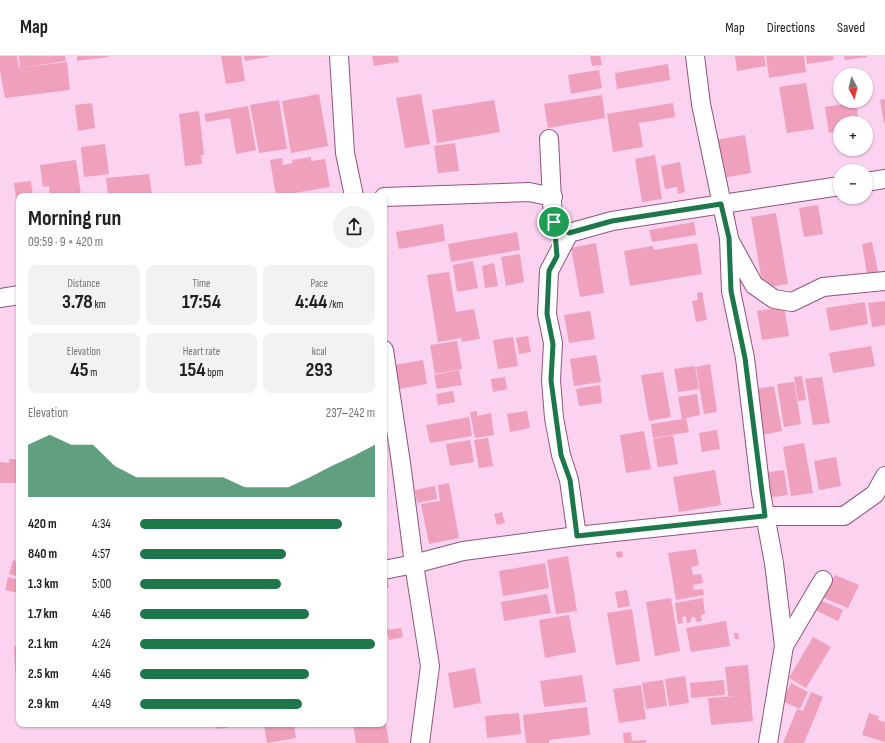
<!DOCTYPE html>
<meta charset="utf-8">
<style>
body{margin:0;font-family:"Sofia Sans Condensed",sans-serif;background:#f2f2f2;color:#202124;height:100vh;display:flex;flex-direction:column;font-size:15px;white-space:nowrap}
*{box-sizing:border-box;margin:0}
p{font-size:13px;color:#757577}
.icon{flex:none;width:22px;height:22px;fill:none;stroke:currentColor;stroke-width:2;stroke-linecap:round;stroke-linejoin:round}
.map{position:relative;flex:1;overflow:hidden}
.sheet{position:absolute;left:16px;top:137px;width:371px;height:534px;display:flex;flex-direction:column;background:#fff;border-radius:8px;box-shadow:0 1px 3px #0004}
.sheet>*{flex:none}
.needle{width:26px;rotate:173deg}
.controls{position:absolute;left:833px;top:12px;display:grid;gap:8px}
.controls a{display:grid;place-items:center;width:40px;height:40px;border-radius:50%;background:#fff;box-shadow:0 1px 3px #0004;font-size:20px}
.pin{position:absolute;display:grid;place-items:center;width:34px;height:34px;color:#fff;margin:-17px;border:2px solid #fff;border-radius:50%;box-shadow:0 1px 4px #0007}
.round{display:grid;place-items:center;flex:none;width:42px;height:42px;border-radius:21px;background:#f2f2f2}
.overview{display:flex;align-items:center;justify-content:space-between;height:68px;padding:0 12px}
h1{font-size:22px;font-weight:700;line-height:30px}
.metrics{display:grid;grid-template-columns:repeat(3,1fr);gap:6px;height:68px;padding:4px 12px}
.metrics div{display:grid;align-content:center;border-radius:8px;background:#f2f2f2;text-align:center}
.metrics b{font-size:20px;font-weight:700}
.metrics small{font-size:11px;font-weight:400}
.metrics p{font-size:11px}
.chart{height:112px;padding:8px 12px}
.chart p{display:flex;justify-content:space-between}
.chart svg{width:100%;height:72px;margin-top:4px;fill:#1e774b;opacity:.7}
ul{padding:0 12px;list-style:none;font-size:13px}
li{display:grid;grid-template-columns:64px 48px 1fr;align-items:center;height:30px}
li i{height:10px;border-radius:5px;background:#1e774b}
header{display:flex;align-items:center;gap:24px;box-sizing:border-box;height:56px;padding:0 20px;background:#fff;border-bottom:1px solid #e0e0e0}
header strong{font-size:19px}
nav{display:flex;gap:22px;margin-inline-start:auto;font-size:14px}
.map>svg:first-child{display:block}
.building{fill:#efa0bc}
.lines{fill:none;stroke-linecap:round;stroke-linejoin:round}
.street-casing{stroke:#905480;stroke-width:20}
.street{stroke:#fff;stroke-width:18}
.route-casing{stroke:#fff;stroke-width:8}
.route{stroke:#1e774b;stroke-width:5}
</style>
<header>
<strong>Map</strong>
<nav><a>Map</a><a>Directions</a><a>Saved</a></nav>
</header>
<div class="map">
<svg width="885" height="687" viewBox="0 0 885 687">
<rect width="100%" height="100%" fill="#fbd2ef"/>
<g class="building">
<path d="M0,0h17l2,12 48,-6 3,28 -65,8 -5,-27z"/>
<path d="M19,0h46l1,5 -46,7z"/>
<path d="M77,0h32v1l-32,4z"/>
<path d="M221,0h20l4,25 -19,3z"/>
<path d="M244,0h24v1l-23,4z"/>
<path d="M372,0h26l1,6 -25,4z"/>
<path d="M590,0h10l2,9 -10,1z"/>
<path d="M735,0h29l2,10 -29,5z"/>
<path d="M766,0h38l2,16 -37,6z"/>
<path d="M806,0h27l1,4 -27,4z"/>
<path d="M844,0h23v1l-22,3z"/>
<path d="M668,8l2,16 -53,9 -2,-16z"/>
<path d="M599,14l3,18 -31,6 -3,-19z"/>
<path d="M806,27l8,46 -27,4 -8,-46z"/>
<path d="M319,38l9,52 -37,7 -9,-52z"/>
<path d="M421,38l9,50 -25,4 -9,-50z"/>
<path d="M602,39l3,23 -57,10 -4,-24z"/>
<path d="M885,43v24h-1l-4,-23z"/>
<path d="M279,44l8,49 -28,4 -9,-48z"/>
<path d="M494,44l6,32 -63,11 -5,-33z"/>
<path d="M856,46l3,21h-19v8l-11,2 -4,-26z"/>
<path d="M92,47l3,25 -17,3 -3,-26z"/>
<path d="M673,47l2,14 -36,6 4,24 -30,5 -6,-38z"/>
<path d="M248,50l8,44 -20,4 -6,-36 -24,4 -2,-8z"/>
<path d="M199,55l5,44h-3l1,9 -17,2 -6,-52z"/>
<path d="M745,79l6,38 -29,5 -7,-38z"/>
<path d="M455,87l4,28 -21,2 -4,-27z"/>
<path d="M105,88l4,30 -25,3 -3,-30z"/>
<path d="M655,99l7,44 -20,3 -7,-43z"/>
<path d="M311,101v4l14,-2 5,28 -42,7v2h-12l-6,-36 12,-2 1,7 10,-2 -1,-3z"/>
<path d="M76,104l5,35 -31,1 -1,-10 -6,1 -3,-22z"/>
<path d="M680,106l5,30 -7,2 -1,-7 -12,2 -4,-23z"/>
<path d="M149,118l3,22h-44l-2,-18z"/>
<path d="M31,125l2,15h-14v11h-2l-3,-24z"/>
<path d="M818,149l5,29 -19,3 -5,-29z"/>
<path d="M776,157l12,71 -25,4 -12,-71z"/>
<path d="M694,166l2,13 -44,7 -3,-12z"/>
<path d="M443,168l2,17 -46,8 -3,-17z"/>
<path d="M517,176l3,18 -69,12 -3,-18z"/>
<path d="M872,186l6,30 -11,2 -5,-30z"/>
<path d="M596,187l8,50 -24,4 -9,-49z"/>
<path d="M697,187l5,31 -72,12 -6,-35 29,-5 1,4z"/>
<path d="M520,198l4,28 -18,4 -5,-29z"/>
<path d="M473,205l5,27 -21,4 -4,-27z"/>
<path d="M494,207l4,23 -13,2 -3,-22z"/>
<path d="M449,216l7,40 18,-3 6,30 -18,3 -1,-4 -23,4 -11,-67z"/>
<path d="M702,236l5,28 -11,2 -4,-21 6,-1 -1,-7z"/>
<path d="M885,245v24l-13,2 -4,-24z"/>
<path d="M865,246l3,22 -38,7 -4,-23z"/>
<path d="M784,251l5,29 -27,4 -5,-29z"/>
<path d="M590,255l5,28 -26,4 -5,-28z"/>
<path d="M528,280l3,16 -12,2 -3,-16z"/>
<path d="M513,281l5,29 -20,3 -5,-29z"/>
<path d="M457,285l5,28 -27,5 -5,-29z"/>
<path d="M871,290l4,20 -42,7 -4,-20z"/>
<path d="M596,299l5,27 -27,4 -4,-27z"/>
<path d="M423,304l4,24 -28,5 -4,-24z"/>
<path d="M710,308l7,48 -13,2 -8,-47z"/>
<path d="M695,310l4,23 -21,3 -4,-23z"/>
<path d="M459,314l3,15 -25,4 -3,-14z"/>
<path d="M663,316l8,45 -22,4 -8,-46z"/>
<path d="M802,320l4,24 -8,1 -4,-24z"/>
<path d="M505,321l2,12 -14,3 -2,-13z"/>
<path d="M822,321l8,46 -17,2 -8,-46z"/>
<path d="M794,326l7,42 -17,3 -7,-43z"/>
<path d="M600,329l2,18 -23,3 -3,-17z"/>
<path d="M774,330l8,45 -25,5 -8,-46z"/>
<path d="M453,335l2,11 -17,3 -2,-11z"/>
<path d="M697,338l3,21 -14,3 3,14 -36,6 -2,-14 31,-5 -4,-22z"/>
<path d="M477,355v5l14,-3 3,22 -19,3 -5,-26z"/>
<path d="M527,355l3,17 -20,4 -3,-18z"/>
<path d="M469,361l3,19 -42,7 -4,-18z"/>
<path d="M717,374l3,19 -18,3 -3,-19z"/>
<path d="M644,375l7,38 -25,4 -6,-38z"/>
<path d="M673,379l5,29 -20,3 -5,-28z"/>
<path d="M488,382l5,28 -14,2 -5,-28z"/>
<path d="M470,384l4,22 -24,4 -4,-22z"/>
<path d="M804,387l9,50 -22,3 -8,-49z"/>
<path d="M836,401l5,29 -22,4 -5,-29z"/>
<path d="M9,403h10v24h-19v-21l9,1z"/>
<path d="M715,414l6,35 -42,7 -6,-35z"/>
<path d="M784,414l4,25 -21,3 -4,-25z"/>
<path d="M384,418l4,18h-4z"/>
<path d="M449,427l10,55 -30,6 -8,-40 19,-3 -2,-16z"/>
<path d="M435,430l2,13 -20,4 -2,-13z"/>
<path d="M502,456l3,11 -8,2 -3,-11z"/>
<path d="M696,493l3,16 -8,2 2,8 8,-1 2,9 -10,2 1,5 9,-1 1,6 -28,5 -8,-47z"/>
<path d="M622,495l1,6 -6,1 -1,-6z"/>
<path d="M568,500l9,55 -21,3 -9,-54z"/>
<path d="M13,504l6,2v15l-10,-3z"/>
<path d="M545,507l4,25 -46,8 -4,-25z"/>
<path d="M386,518l3,14h-5v-13z"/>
<path d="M835,519l24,10 -11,23 -24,-10z"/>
<path d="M8,521l11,3v13l-14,-3z"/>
<path d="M627,534l3,16 -12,2 -3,-16z"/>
<path d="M547,538l4,19 -47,8 -3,-19z"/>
<path d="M671,542l9,53 -25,5 -9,-54z"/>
<path d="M703,542l2,16 -4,1 1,6 -6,1 -1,-5 -4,1v4l-4,1 -1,-7 -4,1 1,6 -5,1 -3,-21z"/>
<path d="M820,544l23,10 -5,11 -23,-11z"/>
<path d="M632,553l8,52 -24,4 -9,-52z"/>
<path d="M569,559l7,37 -31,6 -6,-38z"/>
<path d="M726,565l4,25 -39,6 -5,-24z"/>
<path d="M401,572l2,9 -14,3 -2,-10z"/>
<path d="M734,577h4l1,6h-4z"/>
<path d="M813,581l18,10 -25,41 -17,-10z"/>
<path d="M14,590h5v36h-3z"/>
<path d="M748,609l5,56 -42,4 -3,-27 27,-2h-7l-3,-29z"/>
<path d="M475,612l6,35 -27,5 -6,-35z"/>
<path d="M582,619l4,27 -42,5 -4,-26z"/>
<path d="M685,620l4,27 -20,3 -4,-27z"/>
<path d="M663,624l4,26 -21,3 -4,-26z"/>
<path d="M724,624l1,15 -34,3 -1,-15z"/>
<path d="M791,627l17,9 -8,17 -18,-8z"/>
<path d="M641,629l5,34 -27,4 -6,-34z"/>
<path d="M811,636l12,5 -19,46h-21l14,-34 6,2z"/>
<path d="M587,651l3,28 -41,5v3h-23l-3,-28z"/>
<path d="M519,657l2,21 -34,4 -2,-22z"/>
<path d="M869,657l10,3 -1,4 7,2v20l-23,-7z"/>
<path d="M385,663l4,24h-33l-3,-19h31z"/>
<path d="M216,668h27l1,1 -27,4z"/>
<path d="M264,668h30l2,14 -29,5z"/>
<path d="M631,676l1,9 14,-1v3h-22l-1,-10z"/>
</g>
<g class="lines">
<g class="street-casing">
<g id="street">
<path d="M339,0l6,97 9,43"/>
<path d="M695,0l6,48 28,134 2,53 14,67 16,135 13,70 10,83"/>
<path d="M549,83l4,82 16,12"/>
<path d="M866,126l19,-3"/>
<path d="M384,141l145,-5 24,5"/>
<path d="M731,187l23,42 20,14 18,3 31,-15 62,-6"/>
<path d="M0,242l19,-3"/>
<path d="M384,294l17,113 13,101 16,102 -10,77"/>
<path d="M577,480l-8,-56 -8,-25 -7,-37 -3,-38 2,-37 -6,-29 2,-43 20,-38 43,-12 228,-35"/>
<path d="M384,514l30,-6 49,-13 114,-15 188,-20h79l31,-22 10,-18"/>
<path d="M768,687l16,-97 39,-66"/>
</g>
</g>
<use href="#street" class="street"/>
</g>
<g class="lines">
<g class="route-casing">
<path id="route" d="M721,148l8,34 2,53 14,67 20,158 -188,20 -7,-56 -9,-25 -10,-75 2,-36 -6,-30 2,-43 8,-15 -3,-34 15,11 43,-12z"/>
</g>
<use href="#route" class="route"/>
</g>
</svg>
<div class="controls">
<a><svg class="needle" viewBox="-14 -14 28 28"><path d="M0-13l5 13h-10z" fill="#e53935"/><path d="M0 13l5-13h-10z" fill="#757577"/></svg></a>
<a>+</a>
<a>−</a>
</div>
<div class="pin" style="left:554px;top:166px;background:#1e9e55"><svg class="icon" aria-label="arrive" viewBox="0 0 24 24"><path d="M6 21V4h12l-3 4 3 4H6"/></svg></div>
<section class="sheet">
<div class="overview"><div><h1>Morning run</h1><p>09:59 · 9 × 420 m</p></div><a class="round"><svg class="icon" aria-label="share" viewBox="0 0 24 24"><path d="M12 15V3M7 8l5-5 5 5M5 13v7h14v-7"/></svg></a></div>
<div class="metrics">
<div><p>Distance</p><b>3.78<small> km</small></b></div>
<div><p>Time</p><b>17:54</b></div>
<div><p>Pace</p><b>4:44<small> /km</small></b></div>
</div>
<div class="metrics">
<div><p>Elevation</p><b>45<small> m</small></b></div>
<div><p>Heart rate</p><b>154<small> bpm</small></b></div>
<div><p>kcal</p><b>293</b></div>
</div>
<div class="chart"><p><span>Elevation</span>237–242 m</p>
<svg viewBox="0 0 160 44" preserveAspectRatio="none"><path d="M0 44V12L10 6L20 12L30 12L40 25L50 32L60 32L70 32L80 32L90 32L100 38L110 38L120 38L130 32L140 25L150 19L160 12V44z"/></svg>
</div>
<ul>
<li><b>420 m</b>4:34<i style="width:86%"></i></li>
<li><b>840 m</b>4:57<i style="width:62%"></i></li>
<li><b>1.3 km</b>5:00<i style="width:60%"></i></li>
<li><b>1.7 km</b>4:46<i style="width:72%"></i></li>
<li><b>2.1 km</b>4:24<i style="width:100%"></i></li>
<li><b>2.5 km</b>4:46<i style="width:72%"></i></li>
<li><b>2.9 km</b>4:49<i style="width:69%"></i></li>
</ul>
</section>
</div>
